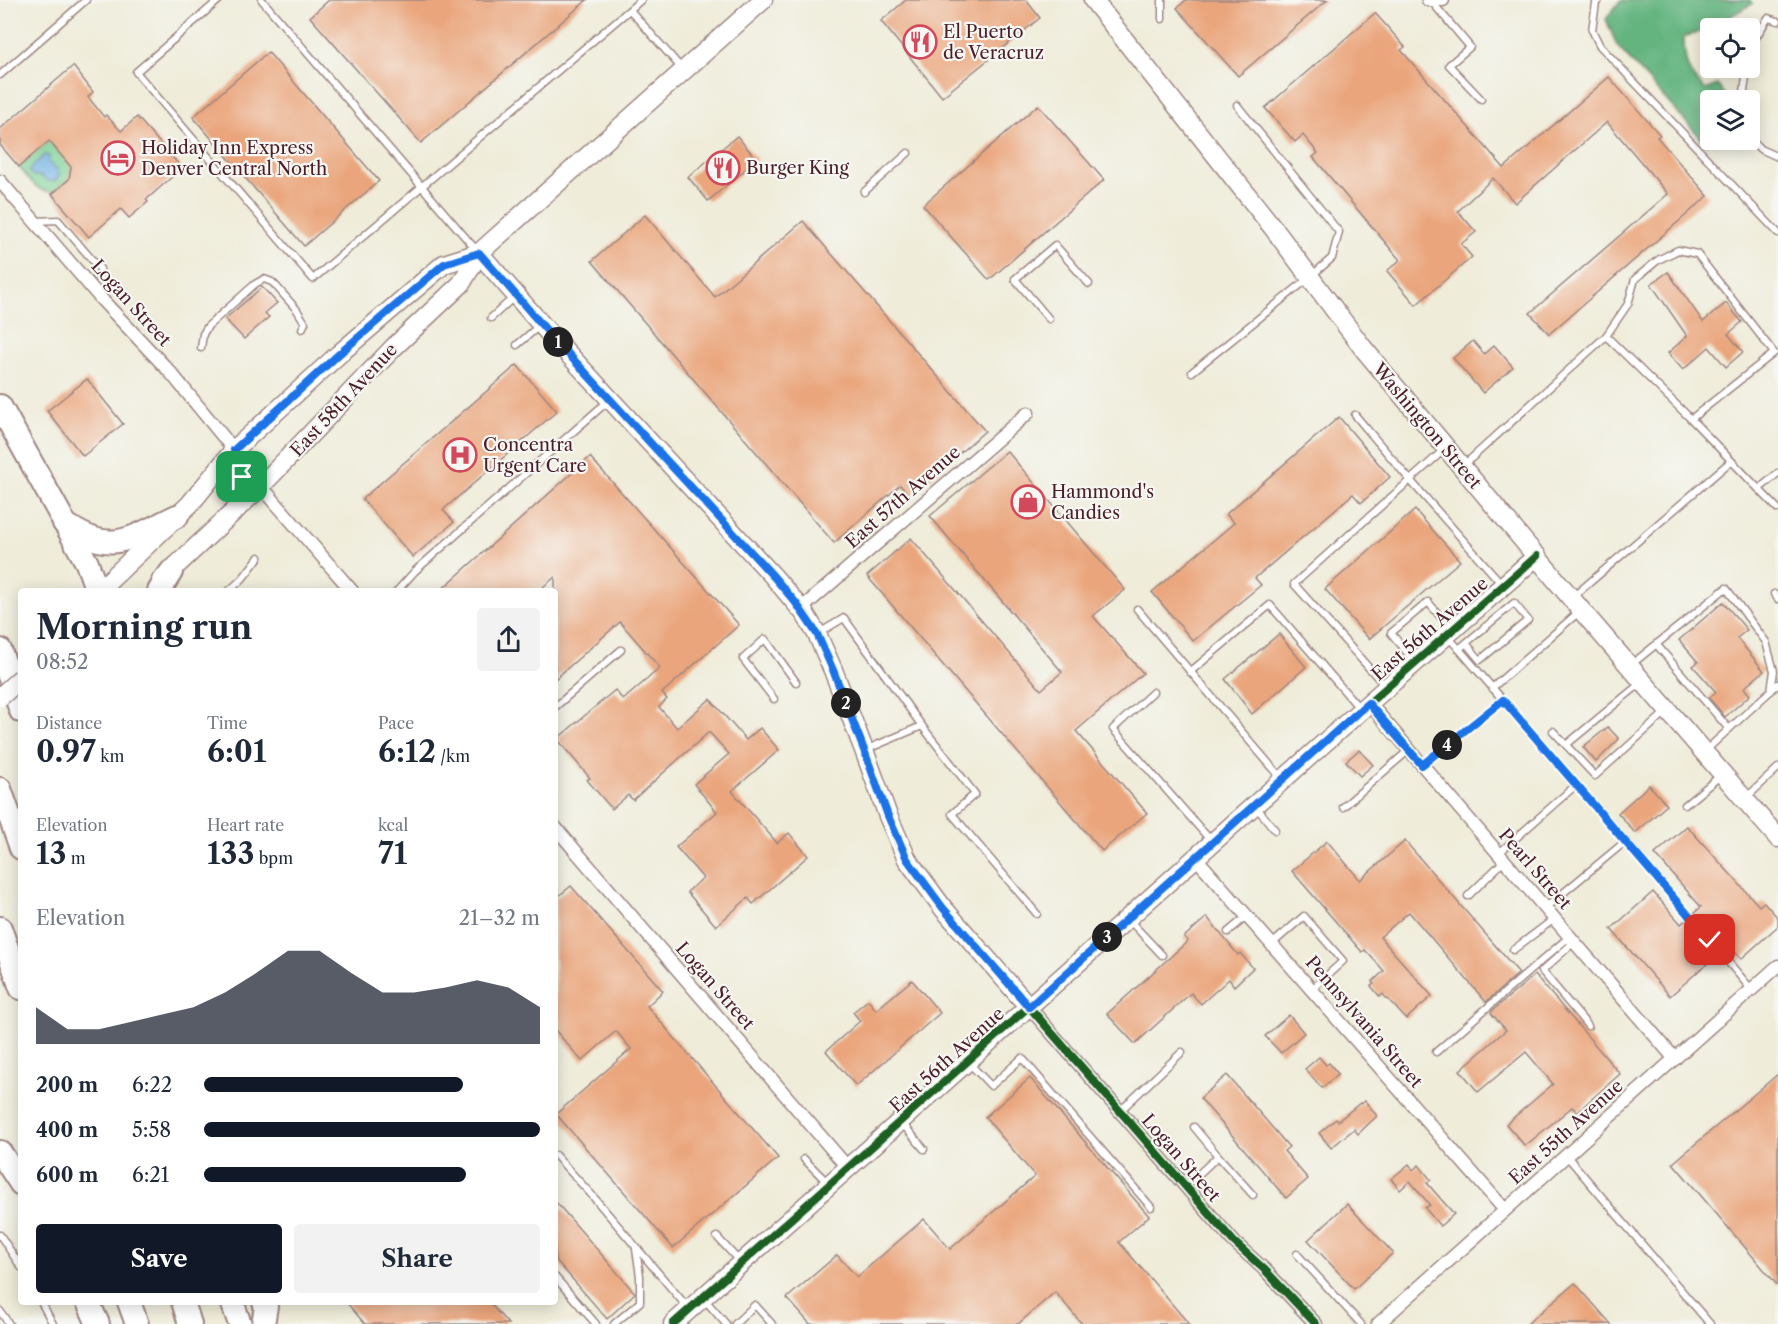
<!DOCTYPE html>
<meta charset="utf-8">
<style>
body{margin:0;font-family:"Libre Caslon Text",serif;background:#f2f2f3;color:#1f2937;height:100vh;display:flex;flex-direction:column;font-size:22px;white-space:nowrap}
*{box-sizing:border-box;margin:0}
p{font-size:20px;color:#747a83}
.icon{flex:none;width:33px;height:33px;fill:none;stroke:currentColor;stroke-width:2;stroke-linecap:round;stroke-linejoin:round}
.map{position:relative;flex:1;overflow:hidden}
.drawer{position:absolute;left:18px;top:588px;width:540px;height:717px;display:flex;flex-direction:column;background:#fff;border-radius:6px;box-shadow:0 3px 15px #0003}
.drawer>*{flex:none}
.buttons{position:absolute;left:1700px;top:18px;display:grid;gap:12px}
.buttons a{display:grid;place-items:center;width:60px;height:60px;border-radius:6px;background:#fff;box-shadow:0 3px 15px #0003;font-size:30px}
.pin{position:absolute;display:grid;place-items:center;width:51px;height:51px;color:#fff;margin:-26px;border-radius:12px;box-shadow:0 3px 9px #0006}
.km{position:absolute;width:30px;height:30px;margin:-15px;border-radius:50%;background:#222;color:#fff;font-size:16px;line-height:30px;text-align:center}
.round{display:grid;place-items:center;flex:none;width:63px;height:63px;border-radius:6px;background:#f2f2f3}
.headline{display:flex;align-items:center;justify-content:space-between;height:102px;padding:0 18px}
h1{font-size:33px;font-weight:700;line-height:45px}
.figures{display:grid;grid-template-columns:repeat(3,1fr);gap:9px;height:102px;padding:6px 18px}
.figures div{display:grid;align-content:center}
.figures b{font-size:30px;font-weight:700}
.figures small{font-size:16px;font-weight:400}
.figures p{font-size:16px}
.chart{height:168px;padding:12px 18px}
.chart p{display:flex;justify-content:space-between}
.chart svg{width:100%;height:108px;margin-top:6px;fill:#111827;opacity:.7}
.button{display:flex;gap:12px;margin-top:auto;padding:12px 18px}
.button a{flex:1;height:69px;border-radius:6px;background:#111827;color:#fff;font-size:24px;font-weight:700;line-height:69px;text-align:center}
.button a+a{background:#f2f2f3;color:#1f2937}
ul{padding:0 18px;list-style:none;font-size:20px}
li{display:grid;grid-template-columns:96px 72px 1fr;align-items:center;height:45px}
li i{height:15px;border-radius:8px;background:#111827}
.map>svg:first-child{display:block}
.green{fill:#7bd296;stroke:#627860;stroke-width:1.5}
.forest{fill:#64b47f;stroke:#576a55;stroke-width:1.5}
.water{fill:#75b4e8;stroke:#606a8a;stroke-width:1.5}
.building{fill:#eaa57c}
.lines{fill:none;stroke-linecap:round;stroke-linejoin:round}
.lane-casing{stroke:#9c8682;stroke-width:9}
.street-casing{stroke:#9c8682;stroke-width:15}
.secondary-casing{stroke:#9c8682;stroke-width:21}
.highway-casing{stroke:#9c8682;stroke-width:26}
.lane{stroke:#fff;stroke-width:6}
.street{stroke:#fff;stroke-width:12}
.secondary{stroke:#fff;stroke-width:18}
.highway{stroke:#fff;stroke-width:22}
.secondary-bridge-casing{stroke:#9c8682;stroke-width:21;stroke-linecap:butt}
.secondary-bridge{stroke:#fff;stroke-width:18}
.cycleway-casing{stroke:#f6f6f2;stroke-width:11}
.cycleway{stroke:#1b5e20;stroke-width:8}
.route-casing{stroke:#fff;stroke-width:12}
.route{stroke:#1a73e8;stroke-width:8}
.labels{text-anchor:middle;stroke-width:4.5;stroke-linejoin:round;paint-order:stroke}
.poi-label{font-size:18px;fill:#4a1f2b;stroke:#f6f6f2;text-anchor:start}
.street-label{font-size:18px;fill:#4a1f2b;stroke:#f6f6f2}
</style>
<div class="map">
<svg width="1778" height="1324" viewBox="0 0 1778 1324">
<rect width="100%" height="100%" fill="#f6f6f2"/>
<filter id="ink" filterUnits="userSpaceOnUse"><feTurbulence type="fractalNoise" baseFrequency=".0167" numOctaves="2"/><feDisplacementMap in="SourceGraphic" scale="12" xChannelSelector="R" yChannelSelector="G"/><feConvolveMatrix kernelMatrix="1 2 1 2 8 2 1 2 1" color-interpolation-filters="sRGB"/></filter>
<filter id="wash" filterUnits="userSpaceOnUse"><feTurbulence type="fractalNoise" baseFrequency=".008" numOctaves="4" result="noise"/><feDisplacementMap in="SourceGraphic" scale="24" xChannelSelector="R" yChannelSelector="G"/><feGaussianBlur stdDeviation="1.35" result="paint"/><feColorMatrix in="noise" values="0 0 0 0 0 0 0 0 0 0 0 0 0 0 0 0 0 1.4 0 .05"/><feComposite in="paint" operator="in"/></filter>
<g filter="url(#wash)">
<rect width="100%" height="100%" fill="#efecd9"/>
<path class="green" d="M50,140l3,6 18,21 -2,12 -17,14 -2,-2c-13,2 -23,-15 -31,-24z"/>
<path class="forest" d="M1624,0h126l2,4 -46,26 -22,7c0,24 3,38 22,53l11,-5 12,15h-19l1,40 -5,4 -89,-98 -11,-27 13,-17z"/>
<path class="water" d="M44,155l5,1 -1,6 10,8 1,6 -4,5h-8l-6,-5h-7l-5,-5z"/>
<g id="blocks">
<g class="building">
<path d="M329,0h258l-166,143 -111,-126z"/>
<path d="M906,0h120l14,18 -98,79 -61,-76z"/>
<path d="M1186,0h141l-89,76 -61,-68z"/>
<path d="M1375,13l30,34 -4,3 103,118 105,-91 51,58 -3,2 51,59 -159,138 -19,-21 138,-119 -61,-72 -92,81 -22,-25 -35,33 18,21 -15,12 11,13 -56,48 -29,-34 13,-11 -87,-103 5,-4 -15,-18 -8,7 -30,-34z"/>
<path d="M268,52l111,129 -75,65 -111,-129z"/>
<path d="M73,66l20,26 -5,5 16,20 2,-2 15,16 16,-14 45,51 -36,32 2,2 -19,16 -8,-9 -32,28 -37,-43 17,-15 2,-12 -22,-26 -30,26 -19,-22v-16z"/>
<path d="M1038,105l66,75 -115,100 -66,-75z"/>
<path d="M737,136l20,24 -49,41 -20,-24z"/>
<path d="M645,215l70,82 88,-76 182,210 -75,65 -10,-11 -66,58 -242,-282z"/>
<path d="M1668,272l35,50 23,-19 16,19 -14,12 15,18 -17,15 -17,-20 -26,23 -15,-17 19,-17 -36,-52z"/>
<path d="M262,287l15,16 -12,10 4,4 -25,22 -19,-20z"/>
<path d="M1473,341l11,13 10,-9 19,22 -30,26 -30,-35z"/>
<path d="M517,365l40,46 -114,99 11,12 -41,35 -51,-58z"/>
<path d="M87,379l36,45 -40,32 -36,-45z"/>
<path d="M1339,417l51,60 -29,26 -8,-9 -98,84 6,7 -68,56 -41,-49 82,-69 -8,-9z"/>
<path d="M1007,451l118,139 -32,26 50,57 -67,58 71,82 -45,38 -235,-275 44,-38 130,152 21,-18 -132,-156z"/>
<path d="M590,457l149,168 -77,68 5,6 -8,8 18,21 33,-29 36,41 14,-12 19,22 -47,41 45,52 12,-10 19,23 -55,48 -5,-6 -32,28 -29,-34 16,-14 -27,-31 41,-35 -23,-28 35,-30 -20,-22 -76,68 -5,-5 -16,14 -25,-29 3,-2 -33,-39 58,-49 8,10 37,-32 -40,-46 -65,57v-102l-17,14h-98z"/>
<path d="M1415,510l45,51 -91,78 -44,-50z"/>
<path d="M1723,602l24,28 -10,8 27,33 -20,17 6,7 -25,22 -16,-19 7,-6 -23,-26 5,-4 -19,-22z"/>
<path d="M1279,634l27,33 -54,47 -27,-35z"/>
<path d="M1608,727l11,12 -23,23 -13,-15z"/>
<path d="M1359,750l14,15 -13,11 -14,-15z"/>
<path d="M1649,785l18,20 -32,28 -17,-20z"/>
<path d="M1687,826l72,80 5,-4 14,16v8l-37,33 -12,-14 -5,4 -30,-36 7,-6 -46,-53z"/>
<path d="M1327,841l33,39 45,-39 114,132 -33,29 -77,-90 -29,25 52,59 -26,23 -18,-20h-1l-4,-5 -3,3 -9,-11 3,-2 -2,-2 12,-11 -19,-21 -3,2 -70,-81z"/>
<path d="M571,886l92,105 -16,15 131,152 -105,90 -117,-134 75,-65 -15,-18 -34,30 -27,-31v-131z"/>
<path d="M1653,892l28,32 5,-4 30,36 -46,40 -59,-67z"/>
<path d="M1207,917l31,38 2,-2 13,15 -19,18 -5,-7 -28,25 -10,-11 -56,51 -28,-30 81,-73 -4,-4z"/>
<path d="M1535,975l85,99 -43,38 -5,-5 -47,39 -19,-22 47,-40 -27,-32 -48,40 -18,-22 46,-40 -15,-17 2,-3z"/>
<path d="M912,980l28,33 -84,73 -30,-35 34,-30 -7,-9 15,-12 8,10z"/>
<path d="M1289,1015l15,18 -23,20 -16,-17z"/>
<path d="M1319,1057l7,8 3,-2 9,11 -16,14 -17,-19z"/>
<path d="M1778,1074v212l-105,-123z"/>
<path d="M1227,1075l62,72 -5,4 24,28 -22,19 -86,-100z"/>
<path d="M1030,1078l119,138 -30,26 70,82h-107l-27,-32 -37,32h-208l-23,-26 50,-43 20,22 67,-58 26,30 85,-73 -50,-59z"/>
<path d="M1365,1101l12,15 -19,18 -4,-5 -23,19 -12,-15 17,-14 2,2 22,-18 1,1z"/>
<path d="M1409,1164l4,6 6,-5 12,15 -4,3 27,31 -14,12 -15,-18 5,-3 -20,-24 -10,9 -9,-11z"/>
<path d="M555,1201l80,92 -28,26 -52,-60z"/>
<path d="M1347,1204l46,49 -39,36 -46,-49z"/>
<path d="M1575,1283l36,41h-84z"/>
<path d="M346,1302h143l19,22h-143z"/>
</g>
</g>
</g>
<g filter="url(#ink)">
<use href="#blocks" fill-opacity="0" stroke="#9c8682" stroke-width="1.5"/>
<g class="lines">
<g class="lane-casing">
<g id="lane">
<path d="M219,0l-83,72 177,207 328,-279"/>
<path d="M262,0l215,251"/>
<path d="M1599,0l-3,3 -4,27 8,16 178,187"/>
<path d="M1432,2l38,45 -21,18 32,34"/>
<path d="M630,10l53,60"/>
<path d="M1162,19v-19"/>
<path d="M1749,55l2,-10 17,-27 10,3"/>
<path d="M0,75l86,-75"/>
<path d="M1743,100l4,-32"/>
<path d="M1749,137l11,12 18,8"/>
<path d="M864,192l44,-39"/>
<path d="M36,221l22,-1 42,49"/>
<path d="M491,318l24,-22"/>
<path d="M1049,319l-34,-40 40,-34 34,39"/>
<path d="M1606,336l22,-32 7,-25 23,-19 20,-10 19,4 77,99 -83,66 87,90"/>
<path d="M517,345l22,-19"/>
<path d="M201,348l2,-14 5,-8 47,-42 9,-5 8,3 4,4 21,24 8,13 -3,6"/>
<path d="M1192,372l117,-94 23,-20 7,-26 -102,-127"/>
<path d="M1355,415l55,65 91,103"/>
<path d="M1464,465l142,-129 85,83"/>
<path d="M1759,489l19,-16"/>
<path d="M229,591l14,-13 16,-21"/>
<path d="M397,591l18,-20 193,-170"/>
<path d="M1774,594l4,5"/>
<path d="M1574,596l157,-135"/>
<path d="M1137,609l145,170"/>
<path d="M819,633l25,-15 78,108 -57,24"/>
<path d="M1449,638l10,11 7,-6 48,-40 14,17 -48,40 -14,-17"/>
<path d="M1656,644l73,85"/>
<path d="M1459,649l117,136"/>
<path d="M1415,662l-24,-29 37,-31 23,27"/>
<path d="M1632,664l94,-76 40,54 8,29 -3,20"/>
<path d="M1190,672l80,-67 90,104"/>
<path d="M1386,687l-92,-103 152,-136"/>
<path d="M1492,688l88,-77"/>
<path d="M1153,692l-40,37 99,113"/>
<path d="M774,699l-31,-40 22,-20 31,43"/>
<path d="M555,707l66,-57"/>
<path d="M922,726l53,68 -23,20 85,100"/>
<path d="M1553,731l13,14 76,-63"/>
<path d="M1566,745l29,31 71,-64"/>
<path d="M1704,752l74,-68"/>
<path d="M1422,764l81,-64"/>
<path d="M1747,797l31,-29"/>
<path d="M1685,805l35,-29"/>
<path d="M1343,807l66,-57"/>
<path d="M1257,808l18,22"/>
<path d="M1626,841l125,148"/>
<path d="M1499,853l77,-68 50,56 -81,67"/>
<path d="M1468,896l36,-35"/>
<path d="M1128,919l34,36"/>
<path d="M1228,932l19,-16"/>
<path d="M1574,942l-32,29 46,55"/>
<path d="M1272,944l32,-28 39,45 -32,29"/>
<path d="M1513,950l41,-31"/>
<path d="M1436,1052l134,-116"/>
<path d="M968,1062l23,24 31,-28 129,149"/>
<path d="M1120,1111l62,-59"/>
<path d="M901,1122l23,27"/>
<path d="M555,1155l35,38 99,116"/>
<path d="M1566,1155l144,169"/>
<path d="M1218,1156l35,39"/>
<path d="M804,1159l23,23"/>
<path d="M1186,1186l32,-30 -24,-29"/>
<path d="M0,1235l21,32"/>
<path d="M717,1237l24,26"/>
<path d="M1297,1254l64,70"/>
<path d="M555,1277l41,47"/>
<path d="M705,1300l21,24"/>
<path d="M41,1302l12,22"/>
<path d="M0,1311l9,13"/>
<path d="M614,1324l26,-22v-26l-4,-27"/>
<path d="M735,1324l20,-19 17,19"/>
</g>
</g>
<g class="street-casing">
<g id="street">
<path d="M1428,0h15"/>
<path d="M0,181l103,120 68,72 63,77"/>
<path d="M261,486l91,105"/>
<path d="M801,609l227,-196"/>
<path d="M1369,703l306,356"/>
<path d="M555,827l293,341"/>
<path d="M1196,858l309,352"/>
<path d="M1029,1007l205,235 31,28 51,54"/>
<path d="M1378,1324l400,-358"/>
</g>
</g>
<g class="secondary-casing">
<g id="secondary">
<path d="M1093,0l181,229 89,119 218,262 197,228"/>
<path d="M479,253l69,79 225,244 32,38 12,20 16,36 31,80 24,66 19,43 36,49 86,99"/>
<path d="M234,450c9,20 10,39 2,60"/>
<path d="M161,580l100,-94 133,-139 67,-63 18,-31 284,-253"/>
<path d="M105,591l2,-8 83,-79 44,-54 105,-96 105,-90 35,-11"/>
<path d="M673,1324l696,-621 168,-147"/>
</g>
</g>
<g class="highway-casing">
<g id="highway">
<path d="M0,406l87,157 10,28"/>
<path d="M64,523c48,34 66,15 113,-7"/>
<path d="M159,591l12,-19"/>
<path d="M0,650l21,61"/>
<path d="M0,789l21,59"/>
<path d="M0,928l21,60"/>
<path d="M0,1152l21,32"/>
<path d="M88,1302l10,22"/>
<path d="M129,1302l8,22"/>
<path d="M183,1302l7,22"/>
<path d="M232,1302l8,22"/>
<path d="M263,1324l3,-18 -2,-4"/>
</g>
</g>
<use href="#lane" class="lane"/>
<use href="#street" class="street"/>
<use href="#secondary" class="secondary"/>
<use href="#highway" class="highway"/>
<g class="secondary-bridge-casing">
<path id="secondary-bridge" d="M0,697l21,-19"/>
</g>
<use href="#secondary-bridge" class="secondary-bridge"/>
<g class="cycleway-casing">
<g id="cycleway">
<path d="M479,253l69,79 225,244 32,38 12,20 16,36 66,174 17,28 27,36 291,334 31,28 51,54"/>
<path d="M673,1324l696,-621 168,-147"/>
</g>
</g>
<use href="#cycleway" class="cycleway"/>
</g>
</g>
<g class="lines" filter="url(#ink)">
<g class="route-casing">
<path id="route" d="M242,477l-1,-10 -7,-17 105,-96 105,-90 35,-11 69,79 225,244 23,27 21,31 16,36 31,80 24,66 19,43 36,49 86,99 339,-304 54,62 81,-65 207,240"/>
</g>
<use href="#route" class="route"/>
</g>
<defs>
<g id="restaurant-ring" transform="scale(1.725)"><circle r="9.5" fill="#f6f6f2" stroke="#d1495b" stroke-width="1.5"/><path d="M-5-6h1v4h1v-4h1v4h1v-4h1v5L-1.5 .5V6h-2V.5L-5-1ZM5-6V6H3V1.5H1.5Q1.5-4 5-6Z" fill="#d1495b"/></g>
<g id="hotel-ring" transform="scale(1.725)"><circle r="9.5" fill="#f6f6f2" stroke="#d1495b" stroke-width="1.5"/><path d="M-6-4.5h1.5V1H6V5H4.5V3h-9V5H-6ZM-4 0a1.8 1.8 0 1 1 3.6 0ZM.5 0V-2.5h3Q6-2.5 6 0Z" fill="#d1495b"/></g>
<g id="hospital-ring" transform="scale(1.725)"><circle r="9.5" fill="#f6f6f2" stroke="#d1495b" stroke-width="1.5"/><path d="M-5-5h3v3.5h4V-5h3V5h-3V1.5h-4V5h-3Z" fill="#d1495b"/></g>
<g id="shop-ring" transform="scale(1.725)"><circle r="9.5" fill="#f6f6f2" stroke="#d1495b" stroke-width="1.5"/><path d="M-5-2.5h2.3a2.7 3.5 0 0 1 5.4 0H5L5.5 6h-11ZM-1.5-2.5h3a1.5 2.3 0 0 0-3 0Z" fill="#d1495b"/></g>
</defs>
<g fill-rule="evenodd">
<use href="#restaurant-ring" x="920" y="42"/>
<use href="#hotel-ring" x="118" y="158"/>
<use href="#restaurant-ring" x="723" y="168"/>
<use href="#hospital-ring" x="460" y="455"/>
<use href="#shop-ring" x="1028" y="502"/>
</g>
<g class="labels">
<g class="poi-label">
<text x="943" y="38">El Puerto<tspan x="943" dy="21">de Veracruz</tspan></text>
<text x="141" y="154">Holiday Inn Express<tspan x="141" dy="21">Denver Central North</tspan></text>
<text x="746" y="174">Burger King</text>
<text x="483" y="451">Concentra<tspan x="483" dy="21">Urgent Care</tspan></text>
<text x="1051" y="498">Hammond's<tspan x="1051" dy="21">Candies</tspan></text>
</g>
<g class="street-label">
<text transform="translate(131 303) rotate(48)" y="6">Logan Street</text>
<text transform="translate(344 400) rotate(-47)" y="6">East 58th Avenue</text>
<text transform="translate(1427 426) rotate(50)" y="6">Washington Street</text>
<text transform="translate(903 497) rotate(-41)" y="6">East 57th Avenue</text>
<text transform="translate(1430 629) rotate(-41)" y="6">East 56th Avenue</text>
<text transform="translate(1535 869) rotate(49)" y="6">Pearl Street</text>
<text transform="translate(715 986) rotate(49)" y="6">Logan Street</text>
<text transform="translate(1364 1022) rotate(49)" y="6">Pennsylvania Street</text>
<text transform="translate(947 1060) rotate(-42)" y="6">East 56th Avenue</text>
<text transform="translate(1566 1132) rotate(-42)" y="6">East 55th Avenue</text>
<text transform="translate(1181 1158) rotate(49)" y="6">Logan Street</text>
</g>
</g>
</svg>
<div class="buttons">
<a><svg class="icon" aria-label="locate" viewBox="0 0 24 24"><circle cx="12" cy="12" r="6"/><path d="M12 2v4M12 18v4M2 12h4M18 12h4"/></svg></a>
<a><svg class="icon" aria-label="layers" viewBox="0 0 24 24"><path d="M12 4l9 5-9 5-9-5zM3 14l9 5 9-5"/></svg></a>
</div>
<div class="pin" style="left:242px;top:477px;background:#1e9e55"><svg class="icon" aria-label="arrive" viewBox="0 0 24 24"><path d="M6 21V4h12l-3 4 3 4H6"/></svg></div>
<div class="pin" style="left:1710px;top:940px;background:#d93025"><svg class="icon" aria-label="check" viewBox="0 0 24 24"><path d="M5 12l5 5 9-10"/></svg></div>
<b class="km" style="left:558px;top:342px">1</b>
<b class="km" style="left:846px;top:703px">2</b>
<b class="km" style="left:1107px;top:937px">3</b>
<b class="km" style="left:1447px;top:745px">4</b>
<section class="drawer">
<div class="headline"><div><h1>Morning run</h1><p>08:52</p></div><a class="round"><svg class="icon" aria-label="share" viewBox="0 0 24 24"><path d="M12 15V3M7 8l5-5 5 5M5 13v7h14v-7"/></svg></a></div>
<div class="figures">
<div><p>Distance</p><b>0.97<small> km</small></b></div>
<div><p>Time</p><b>6:01</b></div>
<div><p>Pace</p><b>6:12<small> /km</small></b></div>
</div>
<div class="figures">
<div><p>Elevation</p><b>13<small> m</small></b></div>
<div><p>Heart rate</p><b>133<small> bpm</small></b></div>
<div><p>kcal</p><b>71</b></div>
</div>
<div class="chart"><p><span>Elevation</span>21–32 m</p>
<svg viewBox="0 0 160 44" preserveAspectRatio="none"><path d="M0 44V29L10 38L20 38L30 35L40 32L50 29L60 23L70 15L80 6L90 6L100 15L110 23L120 23L130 21L140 18L150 21L160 29V44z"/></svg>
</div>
<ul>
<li><b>200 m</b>6:22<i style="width:77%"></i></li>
<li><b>400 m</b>5:58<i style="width:100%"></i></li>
<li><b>600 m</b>6:21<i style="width:78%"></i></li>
</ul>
<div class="button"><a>Save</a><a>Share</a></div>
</section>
</div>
